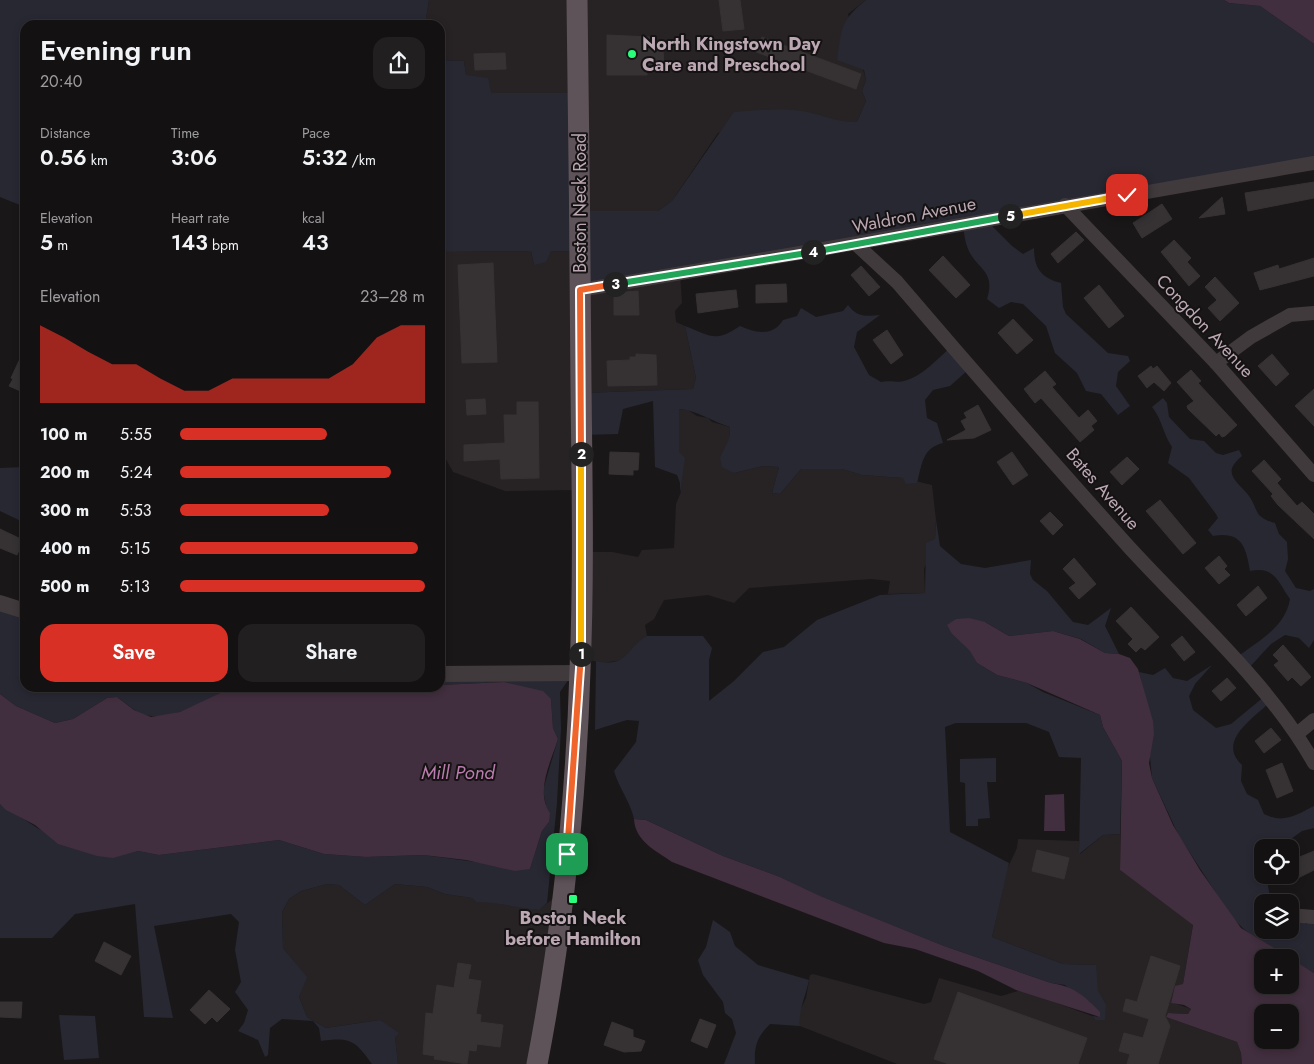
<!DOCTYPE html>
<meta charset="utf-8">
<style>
body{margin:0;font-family:Jost,sans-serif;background:#211f20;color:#f1f3f6;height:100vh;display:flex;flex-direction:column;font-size:19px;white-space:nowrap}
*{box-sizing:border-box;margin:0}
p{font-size:16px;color:#9d9d9f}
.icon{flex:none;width:28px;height:28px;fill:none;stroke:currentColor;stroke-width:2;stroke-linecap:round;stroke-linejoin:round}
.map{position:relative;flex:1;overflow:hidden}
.details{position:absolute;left:20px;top:20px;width:425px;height:672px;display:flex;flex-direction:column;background:#141112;border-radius:15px;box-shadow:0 2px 8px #0003,0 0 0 1px #333132}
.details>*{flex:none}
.fabs{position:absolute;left:1254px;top:839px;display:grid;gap:10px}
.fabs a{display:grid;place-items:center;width:45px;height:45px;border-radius:10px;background:#141112;box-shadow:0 2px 8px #0003,0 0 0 1px #333132;font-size:25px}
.pin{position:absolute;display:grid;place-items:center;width:42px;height:42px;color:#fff;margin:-21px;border-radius:10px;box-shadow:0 2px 8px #0006}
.km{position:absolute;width:25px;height:25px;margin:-12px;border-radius:50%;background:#222;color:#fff;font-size:14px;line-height:25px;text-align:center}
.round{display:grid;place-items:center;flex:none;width:52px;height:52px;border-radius:15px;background:#211f20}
.head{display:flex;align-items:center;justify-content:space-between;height:85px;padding:0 20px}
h1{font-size:28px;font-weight:600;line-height:38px}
.metrics{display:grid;grid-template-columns:repeat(3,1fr);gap:8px;height:85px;padding:5px 20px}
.metrics div{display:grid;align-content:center}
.metrics b{font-size:21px;font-weight:600}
.metrics small{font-size:14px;font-weight:400}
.metrics p{font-size:14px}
.chart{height:140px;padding:10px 20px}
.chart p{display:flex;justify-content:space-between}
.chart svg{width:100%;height:90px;margin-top:5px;fill:#d93025;opacity:.7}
.button{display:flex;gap:10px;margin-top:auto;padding:10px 20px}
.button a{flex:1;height:58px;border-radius:15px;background:#d93025;color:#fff;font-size:20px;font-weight:600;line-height:58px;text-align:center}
.button a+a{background:#211f20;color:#f1f3f6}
ul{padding:0 20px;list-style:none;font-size:16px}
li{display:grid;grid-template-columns:80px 60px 1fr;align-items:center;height:38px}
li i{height:12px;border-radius:6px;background:#d93025}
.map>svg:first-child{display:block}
.built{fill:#272324}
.green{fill:#272832}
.water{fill:#412e3e;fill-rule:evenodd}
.building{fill:#363233;stroke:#363132}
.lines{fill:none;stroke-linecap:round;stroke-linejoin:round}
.minor{stroke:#413a3d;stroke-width:14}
.tertiary{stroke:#413a3d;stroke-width:16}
.primary{stroke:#5e5359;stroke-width:21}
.split-1-casing{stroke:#fff;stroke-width:10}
.split-2-casing{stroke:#fff;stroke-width:10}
.split-3-casing{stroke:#fff;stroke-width:10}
.split-4-casing{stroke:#fff;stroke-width:10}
.split-5-casing{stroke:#fff;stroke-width:10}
.split-6-casing{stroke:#fff;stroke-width:10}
.split-1{stroke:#f0652b;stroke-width:6}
.split-2{stroke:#f5b400;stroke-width:6}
.split-3{stroke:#f0652b;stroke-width:6}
.split-4{stroke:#22a559;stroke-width:6}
.split-5{stroke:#22a559;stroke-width:6}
.split-6{stroke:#f5b400;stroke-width:6}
.poi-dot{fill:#2aff7d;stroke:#151213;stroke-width:2}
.labels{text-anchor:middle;stroke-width:4;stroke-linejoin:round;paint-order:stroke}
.poi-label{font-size:18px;font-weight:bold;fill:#bba8b3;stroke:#151213;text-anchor:start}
.street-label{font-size:18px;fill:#bba8b3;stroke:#151213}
.water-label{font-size:19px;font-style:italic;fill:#b97cad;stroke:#151213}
</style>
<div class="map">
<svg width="1314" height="1064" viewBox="0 0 1314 1064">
<rect width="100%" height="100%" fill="#1a1718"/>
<g class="built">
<path d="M429,0h437l-18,14 18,66 -4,11 4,10 -9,21h-21l-25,-9 -93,20 -46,68 -14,10h-77l-9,-118h-81l-25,-17 -2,-15 -24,-1v-35h-15z"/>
<path d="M440,246l2,6 89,-1 3,14 17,-14 26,1 103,22 2,29 -7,8 1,11 9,4 11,52 -3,11 -111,4 -2,97 -75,1 -52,-19 -13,-24z"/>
<path d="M678,409l10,1 9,6 11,2 4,4 18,5 -1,13 -9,17 14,16 29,-7 16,1 -7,26 8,1 21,-25h41l20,6 41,3 29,7 4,35 -1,19 -11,30 1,24 -37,1 2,-13 -19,-2 -122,9 -15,15 -26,-8 -44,5 -10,19 -9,6 2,11 -24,24 -20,3 -23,-5 3,-106h29l26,5 4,-7 32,-2 2,-44 5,-12 -4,-62z"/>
<path d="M1120,834v36l73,54 -10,60 -12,18 20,7 -3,5 -20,-1 -2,4 71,25 4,11 1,11h-345l-97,-38 -2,-11 8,-17 4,-23 3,-1 111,30 7,-2 8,-24 62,18 20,-6 71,26 3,4 11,-16 -9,-13 -2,-26 -32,-1 -71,-27 15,-68 10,-21 1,-9 61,2 1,13 23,-19z"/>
<path d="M327,884l12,1 26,20 30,-21 32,3 18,7 27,4 4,4h13l49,8 24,-18 -25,172h-139l-3,-27 -15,-17 -54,8 -19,-11 -8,-20 7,-20 -23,-29 -1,-36 7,-13 12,-8z"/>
</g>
<g class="green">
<path d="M0,0h429l-4,25h-400v182l-25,-10z"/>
<path d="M866,0h358l5,3 31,3 54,38v117l-328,59 26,26 11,8 11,-6c0,20 7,30 27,35l2,24 3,7 42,39 20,3 2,5 -12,11 -2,14 14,20 -12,9 -17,-21 -15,-3 -9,-18 -22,-20 -9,-27 -23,-22 -12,-2 -12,6 -12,-9c9,-29 -10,-29 -19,-50 -3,-7 -4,-16 -5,-24l-374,62 -12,-35 -26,-1 -5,11 -12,3 -3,-14 -89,1 -2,-6v-186l24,1 2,14 22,3 3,15h81l10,118h76l14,-10 62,-89c26,-2 53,-5 78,1 18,5 26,9 45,9l9,-21 -4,-10 4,-11 -2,-10 -27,-10c5,-32 3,-39 29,-60z"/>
<path d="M848,305c10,13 18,11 32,10l-23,17 -3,15 15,28 12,7c8,-2 18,1 23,-1 18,-4 34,-23 47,-34l17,23 -18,16 -17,4 -8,10 2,18 10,5 6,20c-21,5 -21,22 -26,40l-11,1 -3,-6 -41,-3 -20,-6h-41l-21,25 -8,-1 7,-26 -16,-1 -29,7 -12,-6 -2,-10 9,-18 1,-12c-17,-5 -34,-17 -51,-18v43l6,6 -5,35v-10l-3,-8 -22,-8 -2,-66 -30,8 -5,25 -37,1 1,-42 111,-4 3,-11 -11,-52c26,10 30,17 55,0 15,7 33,11 43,-6l14,-4 4,-8 15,9 27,-6z"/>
<path d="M1163,398l4,5 2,14 21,22 14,2 12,12 7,2 16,-5 3,6c-22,18 -4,25 7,40 10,14 4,21 26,27l4,11 8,8 1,17 -3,12 11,17 14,3 4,-2v51l-5,8 -10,-10 -14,-3 -14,9 -25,27 -10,-13c22,-17 49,-30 54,-59 -12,-17 -15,-33 -40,-28 -4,-25 -9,-40 -37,-35l-5,-6 10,-12 -2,-4 -27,-36 -21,-15 4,-16c-9,-13 -10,-28 -20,-40z"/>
<path d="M25,467v56l-25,-12v-43z"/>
<path d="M936,520l4,26 21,18 24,4 46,-8 -1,14 3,6 14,11 26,31 15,3 23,-17 -6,18 14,28 -14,-1 -24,-14 -28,-8 -44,5 -24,-14 -33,12 19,17 6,12 20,12 30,8 16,9 57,23 3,12 19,34 -2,73 -17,1 -24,19 2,-96 -22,-1 -10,-25 -23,-9h-70l-11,4 5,105 59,31 -17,74 71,27 33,1 2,26 8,13 -1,16h-10l-3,-4 8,1 -35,-32 -14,-2 -107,-37 -125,-50 -39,-19 -57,-21 -77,-36 -12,-1c-4,-18 -15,-31 -20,-48l22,-29 3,-21 -12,-1 -32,10 1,-69c32,7 29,-12 51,-25h56l9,12 -3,12v41l25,-20 29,-29 21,-5 33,-27 63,-25 45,-2 1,-50 9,-4z"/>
<path d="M0,603l25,7v78h206c-21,10 -56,32 -80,28 -13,-1 -24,-12 -34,-19l-10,1 -34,21 -18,4 -39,-17 -16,-12z"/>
<path d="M1212,665l-17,19 -6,12 4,14 23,18 15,-4 34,-28 3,8c-17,16 -51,38 -26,61l-1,16 6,13 11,6 6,14c20,10 32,1 50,-8v22l-12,3 -22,16 -18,1v27h4l4,22 8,5h-16v28h28v-19l16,13 8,-3v52c-28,-17 -61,-31 -83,-57l-52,-80 -27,-58 -8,-84 -5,-22 14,3 12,-7 8,10 14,3z"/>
<path d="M440,673l131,3 -11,16 1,37 -4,74 -10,100 -8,7c-22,-2 -42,-8 -63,-8l-4,-4 -27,-4 -18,-7 -32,-3 -30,21 -26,-20 -12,-1 -26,7 -12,8 -7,13 1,36 24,29 -8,20 8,20 19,11 54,-8 19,13 -4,4 3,27h-26c-17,-24 -22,-27 -51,-23l-2,-13 -6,-7 -31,-2 -12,9 -2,27 -3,2 -7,-17 -20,-9 6,-8 4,-13 -13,-18 6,-10 -6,-32 4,-28 -8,-8 -77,12 19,92 -29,-1 -9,-113 -60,10 -23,24h-52v-134l39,25 74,28 25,-6 21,4 120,-15 45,14 42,3 57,-2 107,14 12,-38 7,-9 -6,-32 15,-51 -5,-11 -2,-29 -47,-17 -64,3z"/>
<path d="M996,758v24h-9l3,36 -12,1v7h-12l-1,-43 -5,-1v-23z"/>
<path d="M713,920l17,12 5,14 23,19 51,15c-3,15 -11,31 -9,46l-30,-2c-13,13 -16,22 -15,40h-31l12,-31 -4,-14 -7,-6 -2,-11 -20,-27 -5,-15 8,-13z"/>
<path d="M59,1015l36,1 4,42 -35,2z"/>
</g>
<g class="water">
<path d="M1224,0h90v44l-54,-38 -31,-3z"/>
<path d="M969,618l16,4 24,14 44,-5 27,8 25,14 14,1 11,4 8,11 15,52 1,13 -5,29 3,15 21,47 27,45 41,58 48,29 -27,1v27h28v-27l24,15v91h-72l-1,-11 -4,-11 -71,-25 2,-4 20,1 3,-5 -7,-4 -13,-2 4,-17 8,-2 10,-59 -73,-55 2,-109 -19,-34 -3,-12 -73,-32 -30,-8 -20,-12 -7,-12 -18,-17 -5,-9 9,-6zM1262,1012h28v28h-28z"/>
<path d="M504,682l39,9 8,8 2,29 5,11c-7,23 -23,52 -8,74l-1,9 -7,9 -12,38 -15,2 -49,-11 -43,-5 -57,2 -42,-3 -45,-14 -120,15 -21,-4 -25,7 -16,-2 -39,-12 -23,-19 -29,-15 -6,-6v-110l16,12 39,17 18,-4 34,-21 10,-1 17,13 17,7 29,-5 51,-24h209v-3z"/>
<path d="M1064,794l1,37h-21l1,-36z"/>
<path d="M634,819l12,1 77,36 57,21 40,19 124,50 107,37c22,3 34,13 49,29v5l-84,-27 -38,-19 -63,-22 -31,-6 -212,-81c-17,-12 -37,-21 -38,-43z"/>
</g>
<g class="building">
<path d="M719,0h21l4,29 -21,2z"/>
<path d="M607,35l43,2v12h13l1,16h-17v10h-40z"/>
<path d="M762,37l99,37 -5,15 -100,-37z"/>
<path d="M505,53l1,16 -31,1 -1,-16z"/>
<path d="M1314,182v16l-66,13 -3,-18z"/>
<path d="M1222,197l3,17 -26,4z"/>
<path d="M1162,204l10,15 -30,19 -9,-15z"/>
<path d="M1076,232l8,8 -26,23 -7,-9z"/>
<path d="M1174,240l17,18 -4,4 13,14 -11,10 -28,-34z"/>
<path d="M943,256l27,29 -14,13 -27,-28z"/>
<path d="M1314,258v18l-54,14 -6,-17 24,-8 1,4z"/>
<path d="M493,263l4,99 -35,1 -4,-98z"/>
<path d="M861,266l19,21 -11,9 -18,-21z"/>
<path d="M1215,277l24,26 -19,18 -12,-13 9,-8 -12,-13z"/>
<path d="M786,284l1,18 -31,1v-18z"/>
<path d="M1099,285l25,31 -15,12 -25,-30z"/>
<path d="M736,290l2,17 -40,6 -2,-19z"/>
<path d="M638,291l1,24h-25v-22z"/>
<path d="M1013,319l20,21 -16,14 -19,-21z"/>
<path d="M887,330l16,25 -12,9 -18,-24z"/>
<path d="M25,348v45l-16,-7 4,-7 -2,-1z"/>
<path d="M636,354l20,1 1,30 -49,1 -1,-25 23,-1v-3h6z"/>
<path d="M1272,354l17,20 -13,12 -18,-20z"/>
<path d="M1151,366l2,3 4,-3 14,17 -7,8 -10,-9 -7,6 -9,-12z"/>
<path d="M1191,370l10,11 -3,2 39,42 -12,11 -3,1 -3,-4 -3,3 -28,-27 -1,-3 7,-5 -17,-19z"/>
<path d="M1045,371l11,13 -4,3 27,31 9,-8 9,11 -6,5 3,4 -14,12 -39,-44 -6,5 -11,-14z"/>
<path d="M1314,389v37l-19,-20z"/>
<path d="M485,399l1,15 -19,1 -1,-15z"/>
<path d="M517,402h21l1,76 -38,1 -1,-20 -36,2v-16l41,-2 -1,-28h13z"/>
<path d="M978,405l13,25 -17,8 -27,2 19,-10 -5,-9 6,-3 -3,-5z"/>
<path d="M610,452l29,1 -1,17h-5v5l-24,-1z"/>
<path d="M1012,452l16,23 -15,10 -16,-23z"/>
<path d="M1127,457l12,12 -17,16 -12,-13z"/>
<path d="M1264,460l17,19 -4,4 20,23 5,-4 12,12v25l-36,-34 -7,-9 2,-2 -21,-23z"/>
<path d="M1160,500l36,43 -13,11 -37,-43z"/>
<path d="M1050,512l13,13 -10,10 -13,-14z"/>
<path d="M0,529l23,11 -6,15 -17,-7z"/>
<path d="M1219,556l8,10 -3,3 6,6 -11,9 -14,-16z"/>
<path d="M1074,558l22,26 -17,15 -10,-11 7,-5 -13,-14z"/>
<path d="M1258,586l9,12 -21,18 -9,-11z"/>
<path d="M1131,607l28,30 -14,13 -4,-3 -5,5 -8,-8 5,-5 -17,-18z"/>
<path d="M1182,636l13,16 -11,9 -13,-16z"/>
<path d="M1283,645l28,32 -10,9 -9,-9 -4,4 -14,-16 5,-4 -6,-6z"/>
<path d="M1227,678l9,10 -15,13 -9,-10z"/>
<path d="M1271,728l10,12 -17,13 -9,-12z"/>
<path d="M1282,763l11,28 -16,7 -11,-28z"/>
<path d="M1037,850l32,8 -5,21 -32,-8z"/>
<path d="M1314,851v19l-24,12v-21z"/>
<path d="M104,942l27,14 -10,19 -26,-14z"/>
<path d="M1151,956l29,10 -15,50 5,10 -12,38h-31l3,-10 -11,-3 5,-18 19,5 6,-19 -26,-8 3,-12 11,3z"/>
<path d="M458,963l13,2 -3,14 13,2 -5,33 5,1 -1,7 23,3 -3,22 -23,-3 -1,7 -7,-1 -2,14 -33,-5 1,-3 -12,-2 3,-41 7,1 4,-29 17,3z"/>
<path d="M209,990l21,19 -13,13 -5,-5 -7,7 -15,-14z"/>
<path d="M958,992l129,46 -9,26h-129l-15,-5z"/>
<path d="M0,1002h22l-1,16 -21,-1z"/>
<path d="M700,1019l16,6 -9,23 -16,-7z"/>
<path d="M612,1022l21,8v7l12,4 -4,10 -17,1 -20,-7z"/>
</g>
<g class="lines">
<g class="minor">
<path d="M1065,205l151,158 98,112"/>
<path d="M857,245l40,37c76,89 153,177 231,264 62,68 141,137 186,217"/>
<path d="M580,290c245,-40 489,-85 734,-127"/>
<path d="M1216,363l35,-26 39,-22 24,-2"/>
<path d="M1297,734l17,-14"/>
<path d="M1301,916l13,1"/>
</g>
<g class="tertiary">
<path d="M0,603l25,8"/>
<path d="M440,674l140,-1"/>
</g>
<path class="primary" d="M537,1064c25,-129 39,-263 43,-394 4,-95 2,-189 1,-284 -1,-129 -2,-257 -4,-386"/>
</g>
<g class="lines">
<g class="split-1-casing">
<path id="split-1" d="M567,854l14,-200"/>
</g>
<g class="split-2-casing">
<path id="split-2" d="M581,654v-200"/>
</g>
<g class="split-3-casing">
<path id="split-3" d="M581,454l-1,-164 35,-6"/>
</g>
<g class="split-4-casing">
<path id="split-4" d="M615,284l198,-32"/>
</g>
<g class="split-5-casing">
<path id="split-5" d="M813,252l197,-36"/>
</g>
<g class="split-6-casing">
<path id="split-6" d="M1010,216l117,-21"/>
</g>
<use href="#split-1" class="split-1"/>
<use href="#split-2" class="split-2"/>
<use href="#split-3" class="split-3"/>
<use href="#split-4" class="split-4"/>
<use href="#split-5" class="split-5"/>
<use href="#split-6" class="split-6"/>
</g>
<g class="poi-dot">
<circle cx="632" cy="54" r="5"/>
<rect x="568" y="894" width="10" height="10" rx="2.5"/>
</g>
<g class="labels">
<g class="poi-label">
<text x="642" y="50">North Kingstown Day<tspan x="642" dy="21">Care and Preschool</tspan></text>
<text x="573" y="924" text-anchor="middle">Boston Neck<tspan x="573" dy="21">before Hamilton</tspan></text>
</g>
<g class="street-label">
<text transform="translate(580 203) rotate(-90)" y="6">Boston Neck Road</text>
<text transform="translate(914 215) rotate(-11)" y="6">Waldron Avenue</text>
<text transform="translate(1205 326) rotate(47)" y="6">Congdon Avenue</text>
<text transform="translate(1103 489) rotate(49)" y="6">Bates Avenue</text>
</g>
<g class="water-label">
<text x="458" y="779">Mill Pond</text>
</g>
</g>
</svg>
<div class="fabs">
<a><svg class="icon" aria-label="locate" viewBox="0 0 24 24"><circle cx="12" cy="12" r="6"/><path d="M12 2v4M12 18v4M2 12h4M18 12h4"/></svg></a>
<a><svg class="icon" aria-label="layers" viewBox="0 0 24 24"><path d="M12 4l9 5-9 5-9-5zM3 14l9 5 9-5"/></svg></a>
<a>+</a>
<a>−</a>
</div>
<div class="pin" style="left:567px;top:854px;background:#1e9e55"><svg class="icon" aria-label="arrive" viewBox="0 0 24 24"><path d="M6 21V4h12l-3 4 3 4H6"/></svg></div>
<div class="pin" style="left:1127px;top:195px;background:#d93025"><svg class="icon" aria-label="check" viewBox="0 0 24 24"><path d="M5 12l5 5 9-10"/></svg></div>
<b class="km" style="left:581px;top:654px">1</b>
<b class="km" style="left:581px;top:454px">2</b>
<b class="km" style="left:615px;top:284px">3</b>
<b class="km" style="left:813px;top:252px">4</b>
<b class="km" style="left:1010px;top:216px">5</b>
<section class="details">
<div class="head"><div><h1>Evening run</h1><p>20:40</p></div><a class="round"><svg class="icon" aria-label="share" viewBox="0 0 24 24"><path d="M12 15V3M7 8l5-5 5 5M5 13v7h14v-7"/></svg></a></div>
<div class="metrics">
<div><p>Distance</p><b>0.56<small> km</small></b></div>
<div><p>Time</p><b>3:06</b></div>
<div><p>Pace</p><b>5:32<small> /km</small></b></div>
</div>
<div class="metrics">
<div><p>Elevation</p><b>5<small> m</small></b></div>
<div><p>Heart rate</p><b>143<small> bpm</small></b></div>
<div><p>kcal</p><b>43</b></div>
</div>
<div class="chart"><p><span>Elevation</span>23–28 m</p>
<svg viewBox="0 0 160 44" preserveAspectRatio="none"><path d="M0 44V6L10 12L20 19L30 25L40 25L50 32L60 38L70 38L80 32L90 32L100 32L110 32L120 32L130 25L140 12L150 6L160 6V44z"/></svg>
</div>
<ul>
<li><b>100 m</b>5:55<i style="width:60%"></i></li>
<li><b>200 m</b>5:24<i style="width:86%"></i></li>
<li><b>300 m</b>5:53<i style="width:61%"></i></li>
<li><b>400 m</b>5:15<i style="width:97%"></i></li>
<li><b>500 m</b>5:13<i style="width:100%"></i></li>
</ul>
<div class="button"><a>Save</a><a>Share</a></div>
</section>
</div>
